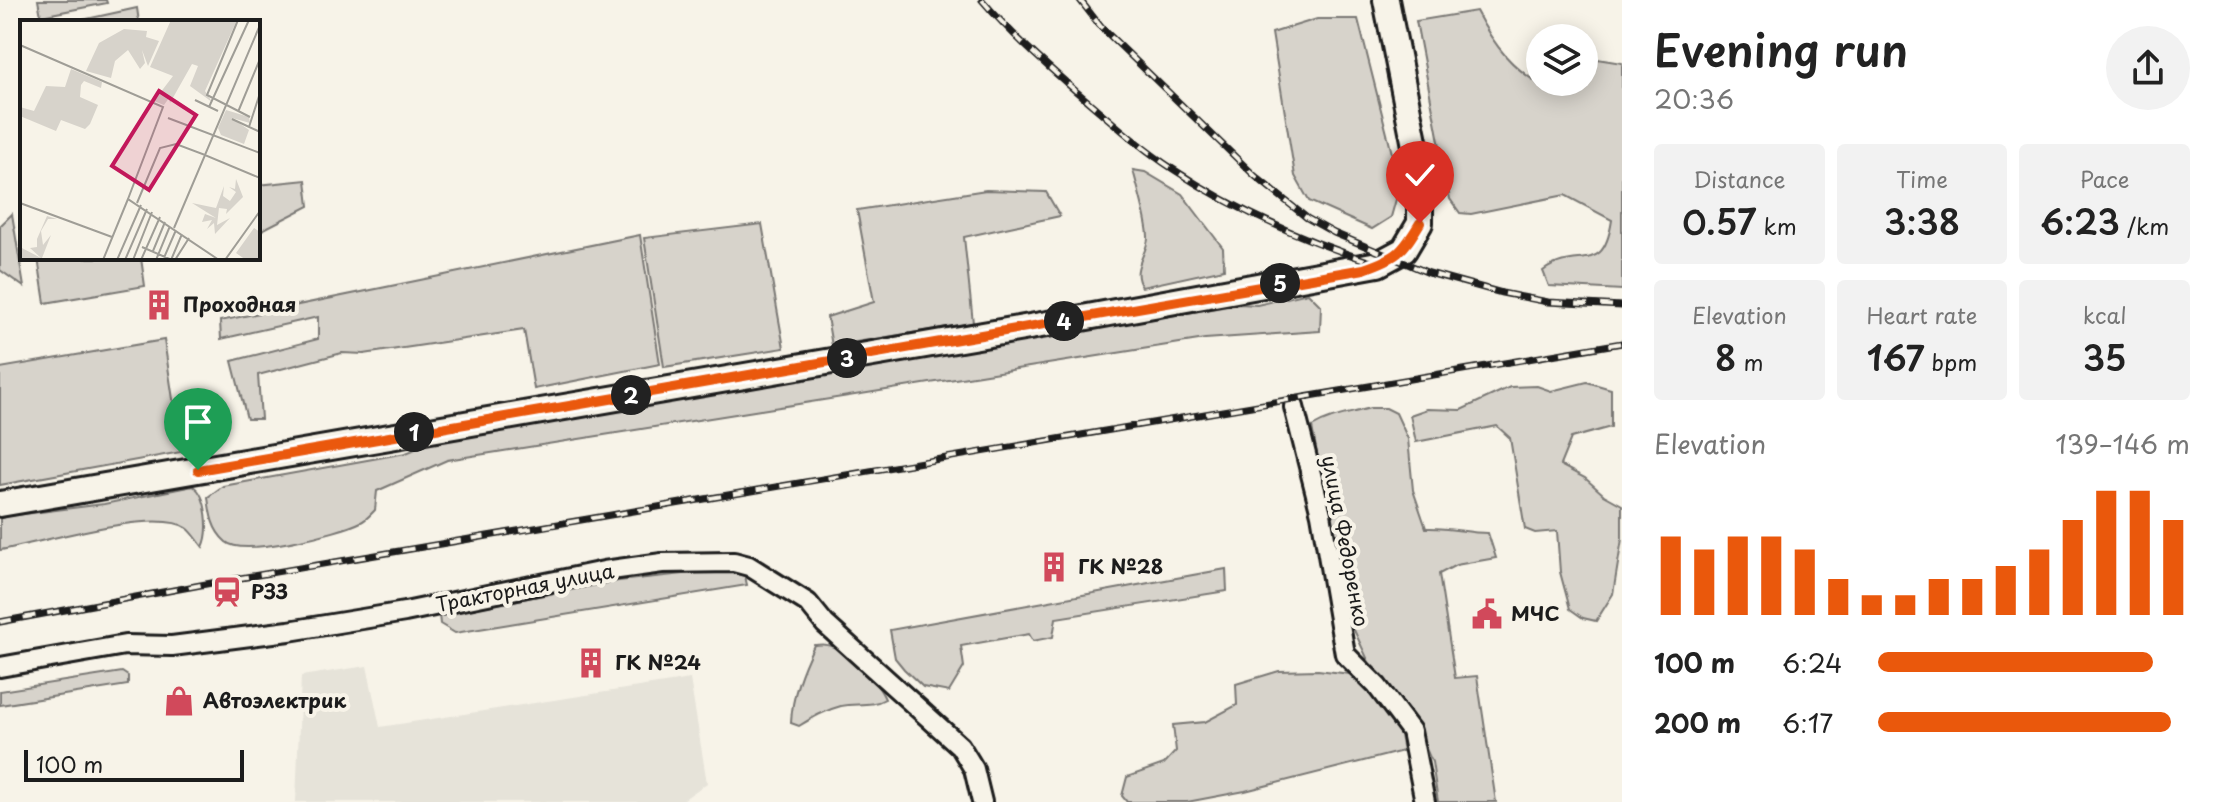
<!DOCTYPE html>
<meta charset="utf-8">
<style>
body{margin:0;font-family:"Playpen Sans",sans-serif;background:#f2f2f2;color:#222;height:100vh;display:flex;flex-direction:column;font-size:30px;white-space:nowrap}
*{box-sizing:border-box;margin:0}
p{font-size:26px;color:#767676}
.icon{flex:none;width:44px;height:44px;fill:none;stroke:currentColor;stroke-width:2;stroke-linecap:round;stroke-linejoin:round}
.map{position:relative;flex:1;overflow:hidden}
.details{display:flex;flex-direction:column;background:#fff;width:600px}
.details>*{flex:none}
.tools{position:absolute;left:1526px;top:24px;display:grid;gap:16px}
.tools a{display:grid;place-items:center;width:72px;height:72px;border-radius:50%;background:#fff;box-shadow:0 4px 20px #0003;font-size:40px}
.scale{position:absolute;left:24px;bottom:20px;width:220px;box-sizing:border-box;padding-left:8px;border:4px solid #1c1c1c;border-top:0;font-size:22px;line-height:28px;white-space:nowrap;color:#1c1c1c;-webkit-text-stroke:6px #f7f3e8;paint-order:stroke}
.pin{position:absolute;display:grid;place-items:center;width:68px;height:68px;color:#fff;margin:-82px -34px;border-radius:50% 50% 50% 0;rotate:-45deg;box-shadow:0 0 8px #0007}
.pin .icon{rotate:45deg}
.km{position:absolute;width:40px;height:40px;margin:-20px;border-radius:50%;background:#222;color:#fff;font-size:22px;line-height:40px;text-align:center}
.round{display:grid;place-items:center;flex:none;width:84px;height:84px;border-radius:42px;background:#f2f2f2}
.overview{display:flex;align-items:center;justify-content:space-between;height:136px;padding:0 32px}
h1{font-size:44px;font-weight:600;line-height:60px}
.stats{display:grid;grid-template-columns:repeat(3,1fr);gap:12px;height:136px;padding:8px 32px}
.stats div{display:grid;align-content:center;border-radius:8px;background:#f2f2f2;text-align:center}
.stats b{font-size:34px;font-weight:600}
.stats small{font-size:22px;font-weight:400}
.stats p{font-size:22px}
.chart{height:224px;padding:16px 32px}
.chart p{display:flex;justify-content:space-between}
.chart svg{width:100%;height:144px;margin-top:8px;stroke:#ea580c;stroke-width:6}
ul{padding:0 32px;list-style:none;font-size:26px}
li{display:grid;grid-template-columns:128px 96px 1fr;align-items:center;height:60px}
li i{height:20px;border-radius:10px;background:#ea580c}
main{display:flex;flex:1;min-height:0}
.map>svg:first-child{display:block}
.built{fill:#e6e3d9}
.green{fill:#d7d3cb;stroke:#7a7874;stroke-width:2}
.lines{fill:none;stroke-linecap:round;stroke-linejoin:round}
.minor-casing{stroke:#1c1c1c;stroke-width:24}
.secondary-casing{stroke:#1c1c1c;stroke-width:30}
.minor{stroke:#f7f3e8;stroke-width:18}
.secondary{stroke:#f7f3e8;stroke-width:24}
.rail-casing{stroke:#1c1c1c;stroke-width:7}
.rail{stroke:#f7f3e8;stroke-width:4;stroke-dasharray:12;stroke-linecap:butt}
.route-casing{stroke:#fff;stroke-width:16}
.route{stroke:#ea580c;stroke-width:10}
.labels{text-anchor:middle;stroke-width:8;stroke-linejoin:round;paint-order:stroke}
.poi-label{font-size:20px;font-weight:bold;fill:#1c1c1c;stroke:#f7f3e8;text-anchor:start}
.street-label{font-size:20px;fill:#1c1c1c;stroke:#f7f3e8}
.inset-road{fill:none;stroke:#9f9d96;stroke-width:2}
.view{fill:#c2185b;fill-opacity:0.15;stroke:#c2185b;stroke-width:4}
.inset-edge{fill:none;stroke:#1c1c1c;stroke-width:4}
</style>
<main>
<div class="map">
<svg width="1622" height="802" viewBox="0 0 1622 802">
<rect width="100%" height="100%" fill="#f7f3e8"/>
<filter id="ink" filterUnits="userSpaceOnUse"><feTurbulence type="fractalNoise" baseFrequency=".0125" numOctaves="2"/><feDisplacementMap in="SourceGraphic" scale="16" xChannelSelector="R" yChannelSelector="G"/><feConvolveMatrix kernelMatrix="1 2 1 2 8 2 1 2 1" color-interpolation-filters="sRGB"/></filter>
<g filter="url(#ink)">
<path class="built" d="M367,666l13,61 310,-48 17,104 -27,19h-384l5,-126z"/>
<g class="green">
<path d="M38,0h68l1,3 -66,13z"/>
<path d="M137,8l2,14h-66z"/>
<path d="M1476,11c19,36 36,58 72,78l8,-7h28l1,-25 37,6v227l-73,-4 -6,-15c36,-26 60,8 69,-51l-47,-25 -94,19 -11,-1 -10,-14 -34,-178z"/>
<path d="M1317,19h41l42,166 -9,32 -19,12 -63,-28 -14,-25 -23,-143z"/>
<path d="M1133,170l12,2 37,22 41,54 1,21 -82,18c-12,-17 4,-31 6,-48 1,-14 -11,-53 -15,-69z"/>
<path d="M306,180l3,26 -51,26v-47z"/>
<path d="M986,190l60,2 14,24 -96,21 9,86 -141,23 -5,-29 47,-15 -17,-92z"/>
<path d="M12,214l12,73 -24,-17v-44z"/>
<path d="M762,224l22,124 -120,19 -20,-129z"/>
<path d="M640,235l20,129 -126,25 -10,-59 -160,24 -22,-1 -84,22 3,44h-14l-15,-58 86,-22v-22l-97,22 -1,-18z"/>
<path d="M38,258h103l4,28 -100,17z"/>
<path d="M1308,293l13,13 -1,25 -115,8 -758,121 -70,31 -2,19c-4,4 -9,10 -14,12 -21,11 -118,35 -135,20 -14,-12 -16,-28 -18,-45l15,-11 183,-33 29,-12 805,-137 17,1z"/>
<path d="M164,340l17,112 -181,33v-117z"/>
<path d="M1587,382l24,7v38l-40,11 -11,27 25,13 19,17 18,10v34l-9,55 -17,27 -13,-3 -13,-9 -10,-37 -3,-41 -22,2 -10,-4 -15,-91 -13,-12 -81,16 -6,-27 17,-6 34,1 49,-23 27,-1 14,5z"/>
<path d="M1370,408h16l10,5 12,26 5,51 13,38c24,-1 40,5 62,5l8,25 -40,7 -17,9 16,104 22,-2 19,126h-58l-6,-40 -18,-40 -20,-30 -21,-21 -26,-56 -35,-188c18,-11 38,-13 58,-19z"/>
<path d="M193,486c15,9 17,47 10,61 -5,-6 -10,-15 -16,-19 -31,-21 -147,15 -187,22v-33l104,-13z"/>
<path d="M1226,569l1,22 -171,27 -3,19 -20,4 -4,-7 -68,12 3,21 -15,25 -26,-5 -19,-18 -9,-11 -5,-28z"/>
<path d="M721,570l24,6 2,9 -292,48 -15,-9 -1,-9 179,-34z"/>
<path d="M814,645c4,0 9,-1 13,0 18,3 51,37 58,54 -14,8 -29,4 -44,7 -16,4 -29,12 -42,20l-8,-3c1,-28 11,-53 23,-78z"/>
<path d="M1318,670l32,4 24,22 25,34 4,21 -158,40 -58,11h-60l-5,-6 5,-19 37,-13 12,-13 -3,-26 32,-3 32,-17 -1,-21 43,-13z"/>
<path d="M122,672l6,4v9l-128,20v-14z"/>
</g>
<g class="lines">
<g class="minor-casing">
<g id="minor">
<path d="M1294,407l27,107 24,140 32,32 34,45 14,71"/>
<path d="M0,667l125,-22 47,1 117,-15 116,-19 199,-41 58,-8 72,-1 15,4 59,37 17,21 135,122 14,23 8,33"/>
</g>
</g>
<g class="secondary-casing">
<path id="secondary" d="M0,504l1082,-186 296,-54 26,-14 16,-27v-52l-34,-171"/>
</g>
<use href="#minor" class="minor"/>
<use href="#secondary" class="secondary"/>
<g class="rail-casing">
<g id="rail">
<path d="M982,0c29,34 62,63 96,93 31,26 61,54 95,76 63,42 133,72 204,95"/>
<path d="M1080,0l21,27 154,149 52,42 27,15 95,40 73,20 46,9 74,4"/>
<path d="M0,622l217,-40 1405,-239"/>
</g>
</g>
<use href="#rail" class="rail"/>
</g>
</g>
<g class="lines" filter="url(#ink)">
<g class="route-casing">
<path id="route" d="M198,470l1166,-201c34,-12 38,-16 56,-46"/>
</g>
<use href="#route" class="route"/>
</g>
<defs>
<g id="building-bare" transform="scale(2.4)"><path d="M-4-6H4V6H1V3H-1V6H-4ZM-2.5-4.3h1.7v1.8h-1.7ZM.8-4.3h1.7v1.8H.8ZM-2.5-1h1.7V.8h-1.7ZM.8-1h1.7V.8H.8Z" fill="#d1495b" stroke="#f7f3e8" stroke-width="2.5" paint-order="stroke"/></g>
<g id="station-bare" transform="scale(2.4)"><path d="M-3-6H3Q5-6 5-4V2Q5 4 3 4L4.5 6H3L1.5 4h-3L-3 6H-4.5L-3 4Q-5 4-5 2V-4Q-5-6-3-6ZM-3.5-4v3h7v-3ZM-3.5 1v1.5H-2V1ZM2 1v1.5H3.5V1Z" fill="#d1495b" stroke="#f7f3e8" stroke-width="2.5" paint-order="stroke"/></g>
<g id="civic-bare" transform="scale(2.4)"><path d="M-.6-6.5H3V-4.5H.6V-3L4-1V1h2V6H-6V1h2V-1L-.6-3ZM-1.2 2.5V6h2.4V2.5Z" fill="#d1495b" stroke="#f7f3e8" stroke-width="2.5" paint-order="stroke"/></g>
<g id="shop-bare" transform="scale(2.4)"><path d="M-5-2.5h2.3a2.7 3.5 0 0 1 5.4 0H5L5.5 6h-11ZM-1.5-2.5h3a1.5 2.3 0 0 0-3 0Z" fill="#d1495b" stroke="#f7f3e8" stroke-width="2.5" paint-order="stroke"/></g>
</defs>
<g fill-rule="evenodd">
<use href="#building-bare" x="159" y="305"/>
<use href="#building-bare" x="1054" y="567"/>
<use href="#station-bare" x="227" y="592"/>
<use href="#civic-bare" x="1487" y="614"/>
<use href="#building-bare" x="591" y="663"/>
<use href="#shop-bare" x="179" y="701"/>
</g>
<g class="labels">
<g class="poi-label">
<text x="183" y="312">Проходная</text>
<text x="1078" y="574">ГК №28</text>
<text x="251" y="599">РЗЗ</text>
<text x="1511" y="621">МЧС</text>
<text x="615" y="670">ГК №24</text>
<text x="203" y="708">Автоэлектрик</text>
</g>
<g class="street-label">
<text transform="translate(1345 541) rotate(79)" y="7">улица Федоренко</text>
<text transform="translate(525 588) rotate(-11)" y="7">Тракторная улица</text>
</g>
</g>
<g transform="translate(20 20)">
<rect width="240" height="240" fill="#f7f3e8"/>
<path d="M151,0h66l-32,71 7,11 -22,-16 8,-20 -6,-2 -22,39 -1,-5 -5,7 -10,-4 19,-25 -23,-9zM104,9l23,2 -1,6 13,4 -11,25 -6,-16 3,13 -5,6 -12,-19 -13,11 -4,17 -25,-7 13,-28zM51,49l31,13 -1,6 -17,-7 -3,4 -1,12 18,8 -8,19 -5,5 -24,-9 -5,11 -36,-15v-9l14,4 12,-25 19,1zM206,90l23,7 1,6 -18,-5 17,12 -5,14 -23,-9 -3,-7zM216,159l7,18 -17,17 1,-5 -8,-1 -2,17 13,-7 -15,16 -1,-11 -7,6 5,-9 -10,2 3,-8 11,4 -24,-15 24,5 8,-22 -1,10 7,5 6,-9 -7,-5 6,2zM27,196l10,3h-9l-7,12 2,14 8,-10 -9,23 -22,2v-13l21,11 -11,-10 7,-1v-8zM234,208l6,4v28h-14l-10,-7z" fill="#d7d3cb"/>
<path class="inset-road" d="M218,0l-31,75 43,22M0,25l143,62 -35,92 91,61M175,80l23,11M189,87l40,-87M218,92l22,-53M148,98l92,35M212,99l28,13M229,107l11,-34M0,183l92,34M117,183l23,-55 16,-4 29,11 55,-130M154,208l31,-73 55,23M122,227l30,13M133,231l12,-29M83,240l25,-61M97,240l24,-55M105,240l22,-51M113,240l19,-48M121,240l19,-43M136,240l14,-34M143,240l13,-30M151,240l11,-26M155,240l14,-22M205,240l35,-49"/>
<path class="view" d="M139,71l37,24 -47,75 -37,-24z"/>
<rect width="240" height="240" class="inset-edge"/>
</g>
</svg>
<div class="tools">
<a><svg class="icon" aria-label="layers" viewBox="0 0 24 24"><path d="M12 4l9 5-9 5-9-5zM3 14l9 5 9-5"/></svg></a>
</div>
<div class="scale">100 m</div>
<div class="pin" style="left:198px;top:470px;background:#1e9e55"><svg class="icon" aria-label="arrive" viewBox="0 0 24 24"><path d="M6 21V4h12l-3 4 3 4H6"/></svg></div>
<div class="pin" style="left:1420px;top:223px;background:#d93025"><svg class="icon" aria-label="check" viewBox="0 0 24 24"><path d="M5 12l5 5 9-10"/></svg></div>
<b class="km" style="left:414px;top:432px">1</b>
<b class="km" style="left:631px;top:395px">2</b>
<b class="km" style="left:847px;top:358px">3</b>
<b class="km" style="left:1064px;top:321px">4</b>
<b class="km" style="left:1280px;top:283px">5</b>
</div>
<section class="details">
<div class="overview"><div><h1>Evening run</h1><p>20:36</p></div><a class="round"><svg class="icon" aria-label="share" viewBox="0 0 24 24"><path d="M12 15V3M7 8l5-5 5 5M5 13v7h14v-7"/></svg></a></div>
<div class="stats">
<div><p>Distance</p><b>0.57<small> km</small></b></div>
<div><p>Time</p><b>3:38</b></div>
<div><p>Pace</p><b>6:23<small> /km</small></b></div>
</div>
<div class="stats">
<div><p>Elevation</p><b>8<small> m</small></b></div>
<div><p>Heart rate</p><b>167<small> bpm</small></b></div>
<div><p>kcal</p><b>35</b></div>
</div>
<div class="chart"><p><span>Elevation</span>139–146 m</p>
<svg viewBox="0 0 160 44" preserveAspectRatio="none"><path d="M5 44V20M15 44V24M25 44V20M35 44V20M45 44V24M55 44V33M65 44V38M75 44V38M85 44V33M95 44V33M105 44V29M115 44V24M125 44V15M135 44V6M145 44V6M155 44V15"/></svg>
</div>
<ul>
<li><b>100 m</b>6:24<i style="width:88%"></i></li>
<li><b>200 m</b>6:17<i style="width:94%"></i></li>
</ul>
</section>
</main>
